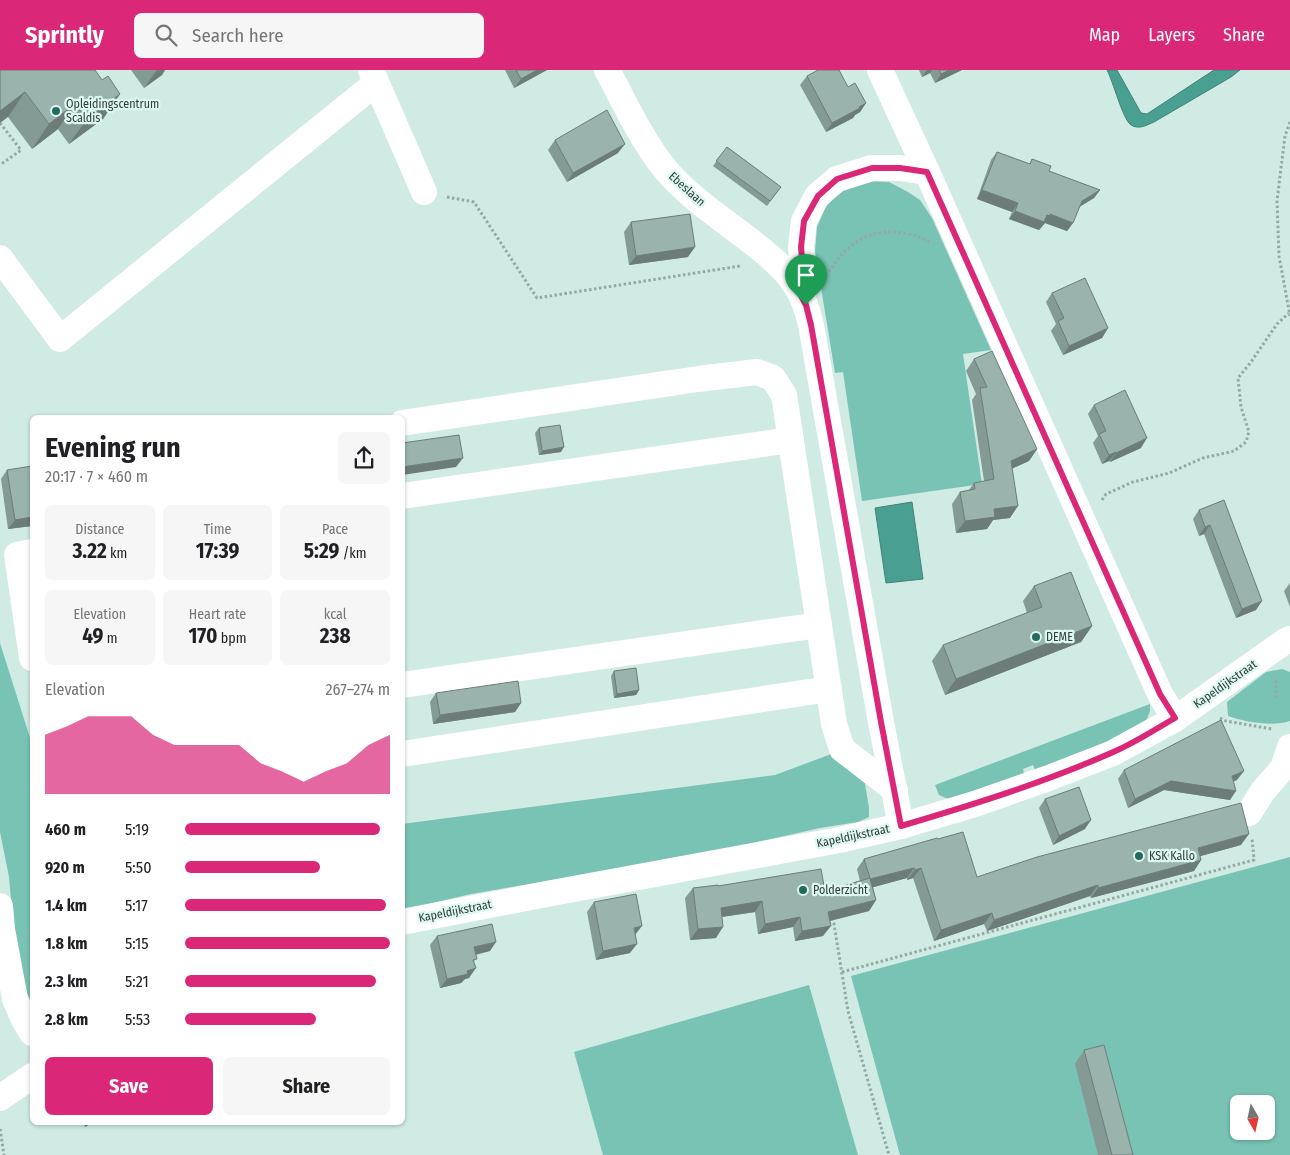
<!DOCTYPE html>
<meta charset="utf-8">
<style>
body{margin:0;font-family:"Fira Sans Condensed",sans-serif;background:#f6f6f6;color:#202124;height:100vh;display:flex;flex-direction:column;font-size:19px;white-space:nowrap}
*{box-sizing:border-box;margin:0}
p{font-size:16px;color:#757577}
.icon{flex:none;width:28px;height:28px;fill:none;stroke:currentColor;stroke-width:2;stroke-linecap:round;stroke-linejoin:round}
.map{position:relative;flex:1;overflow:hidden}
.details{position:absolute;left:30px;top:345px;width:375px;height:710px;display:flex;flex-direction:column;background:#fff;border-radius:8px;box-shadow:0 1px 4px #0004}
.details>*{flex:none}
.needle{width:32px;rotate:171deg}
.controls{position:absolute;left:1230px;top:1025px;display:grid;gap:10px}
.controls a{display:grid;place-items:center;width:45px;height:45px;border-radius:8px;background:#fff;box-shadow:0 1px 4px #0004;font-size:25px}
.pin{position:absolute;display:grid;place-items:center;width:42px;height:42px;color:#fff;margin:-51px -21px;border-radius:50% 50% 50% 0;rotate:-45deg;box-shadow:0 0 5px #0007}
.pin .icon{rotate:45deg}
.round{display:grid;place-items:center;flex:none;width:52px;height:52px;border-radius:8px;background:#f6f6f6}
.summary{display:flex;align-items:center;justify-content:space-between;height:85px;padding:0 15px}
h1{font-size:28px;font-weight:700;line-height:38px}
.stats{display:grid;grid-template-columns:repeat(3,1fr);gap:8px;height:85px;padding:5px 15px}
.stats div{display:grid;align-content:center;border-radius:8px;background:#f6f6f6;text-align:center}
.stats b{font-size:21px;font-weight:700}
.stats small{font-size:14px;font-weight:400}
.stats p{font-size:14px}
.chart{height:140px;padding:10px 15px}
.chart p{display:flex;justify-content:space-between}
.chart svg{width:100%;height:90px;margin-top:5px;fill:#db2777;opacity:.7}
.primary-button{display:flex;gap:10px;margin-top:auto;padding:10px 15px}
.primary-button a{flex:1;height:58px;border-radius:8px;background:#db2777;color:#fff;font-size:20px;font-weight:700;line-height:58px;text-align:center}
.primary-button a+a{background:#f6f6f6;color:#202124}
ul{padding:0 15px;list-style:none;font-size:16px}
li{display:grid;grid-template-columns:80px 60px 1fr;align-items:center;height:38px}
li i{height:12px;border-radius:6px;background:#db2777}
header{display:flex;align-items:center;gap:30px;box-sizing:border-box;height:70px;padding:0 25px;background:#db2777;color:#fff}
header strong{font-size:24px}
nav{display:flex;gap:28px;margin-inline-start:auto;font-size:18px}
.search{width:350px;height:45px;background:#f6f6f6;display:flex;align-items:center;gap:12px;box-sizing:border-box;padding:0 18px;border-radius:8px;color:#757577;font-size:19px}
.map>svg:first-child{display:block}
.green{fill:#79c3b5;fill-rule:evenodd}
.water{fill:#499f90;stroke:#438277}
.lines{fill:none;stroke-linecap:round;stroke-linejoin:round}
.path{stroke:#95a9a4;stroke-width:3;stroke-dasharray:2.5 2.5;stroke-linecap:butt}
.minor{stroke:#fff;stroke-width:26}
.wall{fill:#849a95}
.shaded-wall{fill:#6c7d79}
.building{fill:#9ab3ad;stroke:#6c7d79}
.route-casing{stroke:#fff;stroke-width:10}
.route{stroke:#db2777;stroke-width:6}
.poi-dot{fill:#246a5f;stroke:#ddf7f1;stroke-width:2}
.labels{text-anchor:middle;stroke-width:4.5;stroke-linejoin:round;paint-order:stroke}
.poi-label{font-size:12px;fill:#343e3c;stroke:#ddf7f1;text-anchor:start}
.street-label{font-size:12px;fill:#343e3c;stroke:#ddf7f1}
</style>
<header>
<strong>Sprintly</strong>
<div class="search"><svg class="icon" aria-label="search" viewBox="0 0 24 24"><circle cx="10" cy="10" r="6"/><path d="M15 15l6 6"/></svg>Search here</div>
<nav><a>Map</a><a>Layers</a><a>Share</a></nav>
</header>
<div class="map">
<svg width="1290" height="1085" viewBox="0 0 1290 1085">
<rect width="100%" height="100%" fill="#d0eae4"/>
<g class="green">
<path d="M864,111l25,1 19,10 12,8 12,18 59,132 -28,4 19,130 -120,17 -19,-129 -8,1 -20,-122 2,-24 9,-21 16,-16z"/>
<path d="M0,573l32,101v260l-6,-13 -13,-68 -4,-46 -9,-45z"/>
<path d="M1282,599l8,3v49c-17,6 -45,1 -62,-5l-1,-14 39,-30z"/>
<path d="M1150,634v7l-3,8 -7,6 -39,20 -66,25 -2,-5 -10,4 1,5 -76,25 -9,-4 -4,-10z"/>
<path d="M834,683l29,19 6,36v9l-11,5 -38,6 -116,26 -233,40 -68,16 -1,-86 373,-49z"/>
<path d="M1290,787v298h-390l-49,-179zM1239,1034h27v27h-27z"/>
<path d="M809,915l49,170h-255l-29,-103z"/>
</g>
<g class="water">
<path d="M1107,0h10l24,43 6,1 67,-44h26l-9,7 -77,45c-7,3 -15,8 -23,3 -8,-5 -18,-44 -24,-55z"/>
<path d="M912,432l11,77 -37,4 -11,-75z"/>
</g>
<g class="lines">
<g class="path">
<path d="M1290,52l-5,14 -8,65 2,55 11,60"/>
<path d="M0,53l21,27 -21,15"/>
<path d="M447,127l27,5 63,96 203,-32"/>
<path d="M829,202c18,-30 44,-46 79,-38 8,1 15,5 22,8"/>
<path d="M1102,430l4,-6 27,-12 36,-9 34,-15 31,-7 12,-9 3,-10 -8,-25 -3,-29 13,-16 26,-38 12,-11"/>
<path d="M1276,628v-19"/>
<path d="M1220,648l6,3 46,8"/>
<path d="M832,848l2,6 14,87 41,144"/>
<path d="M842,902l412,-112 -2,-22"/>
<path d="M0,1059l4,26"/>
</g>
<g class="minor">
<path d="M371,0l53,122"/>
<path d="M607,0c18,33 34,69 58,99 26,31 65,55 97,81 12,10 26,22 34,36 8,12 12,25 15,39l70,397 20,104"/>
<path d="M880,0l47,102 225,504 8,18 15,25"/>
<path d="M0,188l60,81 316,-256"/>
<path d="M795,214l8,-14 -2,-23 3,-26 13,-25 20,-17 35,-11h28l27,4"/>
<path d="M402,353l296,-44 59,-7 16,6 11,17 50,329 8,25 53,41"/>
<path d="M402,426l389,-56"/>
<path d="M32,482l-15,3 15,103"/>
<path d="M402,615l417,-60"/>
<path d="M402,684l427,-65"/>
<path d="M1249,743l14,-22 20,-23 7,-21"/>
<path d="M0,836l2,23 13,70 9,21 8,13"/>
<path d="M402,852l150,-29 287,-53 62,-14 74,-22 74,-26 64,-25 62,-34 109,-77 6,-3"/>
<path d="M0,1028l32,-22"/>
</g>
</g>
<g class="wall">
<path d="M0,0l102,10 18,14 -17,25 -34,25 -11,-15 -26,20 -24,-32z"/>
<path d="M131,0h34l-3,5 -18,13z"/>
<path d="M505,0h42l-33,18z"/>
<path d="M919,0h43l-27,13 -5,-10 -8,4z"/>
<path d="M807,6l41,11 18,16 -6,9 -5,3 -2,3 -27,14 -26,-47z"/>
<path d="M555,70l63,13 -51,29 -19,-32z"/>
<path d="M727,77l54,40 -14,19 -54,-40z"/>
<path d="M997,82l32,12 3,-5 17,12 51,19 -6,8 -15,9 -6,16 -6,8 -22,-8 -6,7 -30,-11 3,-7 -35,-13 14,-39z"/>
<path d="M631,152l57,35 -59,8 -5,-33z"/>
<path d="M1052,223l56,35 -6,10 -39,17 -12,-24 5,-7 -10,-22z"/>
<path d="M974,289l63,90 -8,12 -17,7 -2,50 -17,2 -6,9 -31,4 -4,-29 8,-12 9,-2 5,-7 10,-2 -12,-81 4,-6 -10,-23z"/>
<path d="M1094,335l47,43 -31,14 -1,-1 -7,3 -9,-21 5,-7 -10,-22z"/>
<path d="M539,358l22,24 -22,3 -4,-22z"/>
<path d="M7,400l25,56 -24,3 -7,-50z"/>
<path d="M1224,430l32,110 -20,8 -32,-84 -5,2 -6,-17 6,-9z"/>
<path d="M1290,513v24l-6,-16z"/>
<path d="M1034,516l58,40 -11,16 -136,53 -13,-34 11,-16 84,-32 -4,-12z"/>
<path d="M614,601l25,19 -3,5 -22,3 -3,-22z"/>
<path d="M436,623l85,10 -6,9 -82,12 -3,-22z"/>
<path d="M1124,700l113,10 -4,1 -3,19 -66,-10 -36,18 -10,-29z"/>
<path d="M1045,729l40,30 -32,16 -14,-37z"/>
<path d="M938,769l39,38 264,-32 -41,11 1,4 -7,11 -103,27 -1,-2 -103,35 -3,-7 -50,17 -21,-63 -6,2v-2l-34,9 3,13 -7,11 -39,10 -7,15 -28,5 -2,-14 -35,7 -3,-22 -33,5 -6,21 -26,2 -5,-42 8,-10 25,-2 107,5 35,-10 -3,-12 7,-10z"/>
<path d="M594,832l36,51 -34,7 -9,-48z"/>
<path d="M437,866l53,15 -14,4 -2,7 -5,16 -4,1 -4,4 -21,5 -10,-43z"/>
<path d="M1084,980l49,105h-35l-23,-91z"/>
<path d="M83,1052h10l-8,5z"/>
</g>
<g class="shaded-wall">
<path d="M157,0h8l-3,5 -18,13z"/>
<path d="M537,0h10l-33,18 7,-9z"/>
<path d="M927,0h5l-2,3 -8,4z"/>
<path d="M950,0h12l-27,13 6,-9z"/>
<path d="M25,22l-17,25 -8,6v-12z"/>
<path d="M120,24l-17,25 -34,25 18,-25z"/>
<path d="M866,33l-6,9 -5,3 -2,3 -27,14 6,-9z"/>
<path d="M75,34l-17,25 -26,20 17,-25z"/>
<path d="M625,74l-7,9 -51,29 6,-9z"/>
<path d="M982,120l36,13 -6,9 -35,-13z"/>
<path d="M1100,120l-6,8 -18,11 6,-8z"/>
<path d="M1015,141l32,4 3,-1 23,9 -6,8 -22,-8 -6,7 -30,-11z"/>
<path d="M695,177l-7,10 -59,8 7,-9z"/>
<path d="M1108,258l-6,10 -39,17 6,-9z"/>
<path d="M1147,368l-6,10 -31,14 6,-9z"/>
<path d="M564,377l-3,5 -22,3 3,-4z"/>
<path d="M1037,379l-8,12 -26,12 8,-12z"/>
<path d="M1116,382l-7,9 -7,3 7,-9z"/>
<path d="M463,388l-7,9 -54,8v-8z"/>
<path d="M1018,436l-8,12 -17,2 -6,9 -31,4 9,-12 29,-12z"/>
<path d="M32,447v9l-24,3 7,-9z"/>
<path d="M1210,455l-6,9 -5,2 6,-9z"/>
<path d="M1262,531l-6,9 -20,8 6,-9z"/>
<path d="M1092,556l-11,16 -136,53 11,-16z"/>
<path d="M639,620l-3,5 -22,3 3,-4z"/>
<path d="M521,633l-6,9 -82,12 7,-9z"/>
<path d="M1244,701l-7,9 -11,5 6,-9z"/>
<path d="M1171,711l65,10 -6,9 -66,-10 -36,18 7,-9z"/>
<path d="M1091,750l-6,9 -32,16 6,-9z"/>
<path d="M1249,764l-8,11 -51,14 8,-11z"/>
<path d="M1201,790l-7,11 -103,27 7,-10z"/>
<path d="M914,798l-7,10 -44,12 7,-11z"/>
<path d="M921,798l-8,10 -6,2 8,-10z"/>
<path d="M1098,815l-8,11 -103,35 7,-11z"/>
<path d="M876,830l-7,11 -48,12 7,-11z"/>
<path d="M762,831l-7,11 -41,6 7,-10z"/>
<path d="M992,843l-8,11 -50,17 7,-11z"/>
<path d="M800,847l-7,10 -35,7 7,-10z"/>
<path d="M642,856l-7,9 -1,-7z"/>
<path d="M831,856l-8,10 -28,5 7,-10z"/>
<path d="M723,857l-7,11 -26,2 8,-11z"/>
<path d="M496,872l-6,9 -23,5 7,-9z"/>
<path d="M637,874l-7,9 -34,7 7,-9z"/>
<path d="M476,898l-7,10 -4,1 -4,4 -21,5 7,-9 20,-8z"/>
<path d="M88,1052h5l-8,5z"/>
</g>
<g class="building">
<path d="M0,0h95l7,10 6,-4 12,18 -33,25 -12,-15 -26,20 -24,-32 -25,19z"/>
<path d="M516,0h21l-16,9z"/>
<path d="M818,0h21l9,17 7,-4 11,20 -7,4 1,1 -28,15 -25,-47z"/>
<path d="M939,0h11l-9,4z"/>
<path d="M607,40l18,34 -52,29 -18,-33z"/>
<path d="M727,77l54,40 -11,14 -54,-40z"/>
<path d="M997,82l33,12 2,-5 19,7 -2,5 51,19 -18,11 -9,22 -23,-9v2l-3,-1 -3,7 -29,-11 3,-8 -36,-13z"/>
<path d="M690,144l5,33 -59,9 -5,-34z"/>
<path d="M1085,208l23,50 -39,18 -11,-25 6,-3 -12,-25z"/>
<path d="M992,281l45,98 -26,12 7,45 -24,3 1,8 -30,4 -5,-29 15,-3 -1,-6 20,-4 -14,-91 7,-1 -13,-28z"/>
<path d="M1125,320l22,48 -31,15v-1l-7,3 -10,-21 7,-3 -12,-26z"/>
<path d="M560,355l4,22 -22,4 -3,-23z"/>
<path d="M459,365l4,23 -61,9v-24z"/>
<path d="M32,396v51l-17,3 -8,-50z"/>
<path d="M1224,430l38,101 -20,8 -32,-84 -5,2 -6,-17z"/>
<path d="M1071,502l21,54 -136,53 -13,-34 99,-38 -8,-21z"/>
<path d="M636,598l3,22 -22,4 -3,-23z"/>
<path d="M518,611l3,22 -81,12 -4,-22z"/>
<path d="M1221,650l23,51 -12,5 4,15 -65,-10 -36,18 -11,-29z"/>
<path d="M1079,717l12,33 -32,16 -14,-37z"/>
<path d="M1241,733l8,31 -51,14 3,12 -103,28v-3l-104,35 -2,-7 -51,17 -20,-62 -6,2 -1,-2 -44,11 6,21 -48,12 3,14 -29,5 -2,-14 -35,7 -3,-23 -41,7 2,19 -25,2 -5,-41 25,-3v1l103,-17 4,22 45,-13 -6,-19 73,-21 1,1 25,-7 14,45 60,-20z"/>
<path d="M636,824l6,32 -8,2 3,16 -34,7 -9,-49z"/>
<path d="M492,854l4,18 -22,5 3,12 -4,1 3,8 -9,3 1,3 -21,5 -10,-43z"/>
<path d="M1104,975l29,110h-21l-28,-105z"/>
</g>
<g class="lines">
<g class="route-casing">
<path id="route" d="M872,98h28l27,4 233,522 15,24c-21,12 -42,26 -64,35 -68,30 -139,52 -210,73l-20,-104 -70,-397 -5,-20 -11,-21 8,-14 -2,-23 3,-26 14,-25 19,-17z"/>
</g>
<use href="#route" class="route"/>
</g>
<g class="poi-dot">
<circle cx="56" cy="41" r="5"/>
<circle cx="1036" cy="567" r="5"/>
<circle cx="1139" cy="786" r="5"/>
<circle cx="803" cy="820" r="5"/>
</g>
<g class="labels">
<g class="poi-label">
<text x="66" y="38">Opleidingscentrum<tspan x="66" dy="14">Scaldis</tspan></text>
<text x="1046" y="571">DEME</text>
<text x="1149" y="790">KSK Kallo</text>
<text x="813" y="824">Polderzicht</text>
</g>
<g class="street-label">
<text transform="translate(687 119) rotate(42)" y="4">Ebeslaan</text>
<text transform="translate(1225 614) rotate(-35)" y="4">Kapeldijkstraat</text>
<text transform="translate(853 766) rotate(-12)" y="4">Kapeldijkstraat</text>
<text transform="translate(455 841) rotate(-11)" y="4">Kapeldijkstraat</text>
</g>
</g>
</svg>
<div class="controls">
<a><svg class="needle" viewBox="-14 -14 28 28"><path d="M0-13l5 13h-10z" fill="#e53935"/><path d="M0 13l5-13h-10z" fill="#757577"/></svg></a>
</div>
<div class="pin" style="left:806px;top:235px;background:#1e9e55"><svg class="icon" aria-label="arrive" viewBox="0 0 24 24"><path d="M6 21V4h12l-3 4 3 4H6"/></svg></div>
<section class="details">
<div class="summary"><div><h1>Evening run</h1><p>20:17 · 7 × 460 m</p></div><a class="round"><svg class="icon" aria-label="share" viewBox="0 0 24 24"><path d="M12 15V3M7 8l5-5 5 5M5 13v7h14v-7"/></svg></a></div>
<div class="stats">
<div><p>Distance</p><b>3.22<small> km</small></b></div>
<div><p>Time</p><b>17:39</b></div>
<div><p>Pace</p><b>5:29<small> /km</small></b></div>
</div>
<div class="stats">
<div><p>Elevation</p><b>49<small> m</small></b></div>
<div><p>Heart rate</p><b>170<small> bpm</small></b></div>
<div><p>kcal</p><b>238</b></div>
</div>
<div class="chart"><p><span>Elevation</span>267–274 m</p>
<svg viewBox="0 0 160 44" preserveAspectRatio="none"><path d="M0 44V15L10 11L20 6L30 6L40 6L50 15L60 20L70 20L80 20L90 20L100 29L110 33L120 38L130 33L140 29L150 20L160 15V44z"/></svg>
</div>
<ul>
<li><b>460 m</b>5:19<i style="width:95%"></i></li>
<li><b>920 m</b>5:50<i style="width:66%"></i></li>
<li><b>1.4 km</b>5:17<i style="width:98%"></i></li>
<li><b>1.8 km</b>5:15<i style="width:100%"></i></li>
<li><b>2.3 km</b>5:21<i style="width:93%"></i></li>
<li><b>2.8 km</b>5:53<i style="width:64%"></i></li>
</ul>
<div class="primary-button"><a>Save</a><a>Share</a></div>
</section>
</div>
